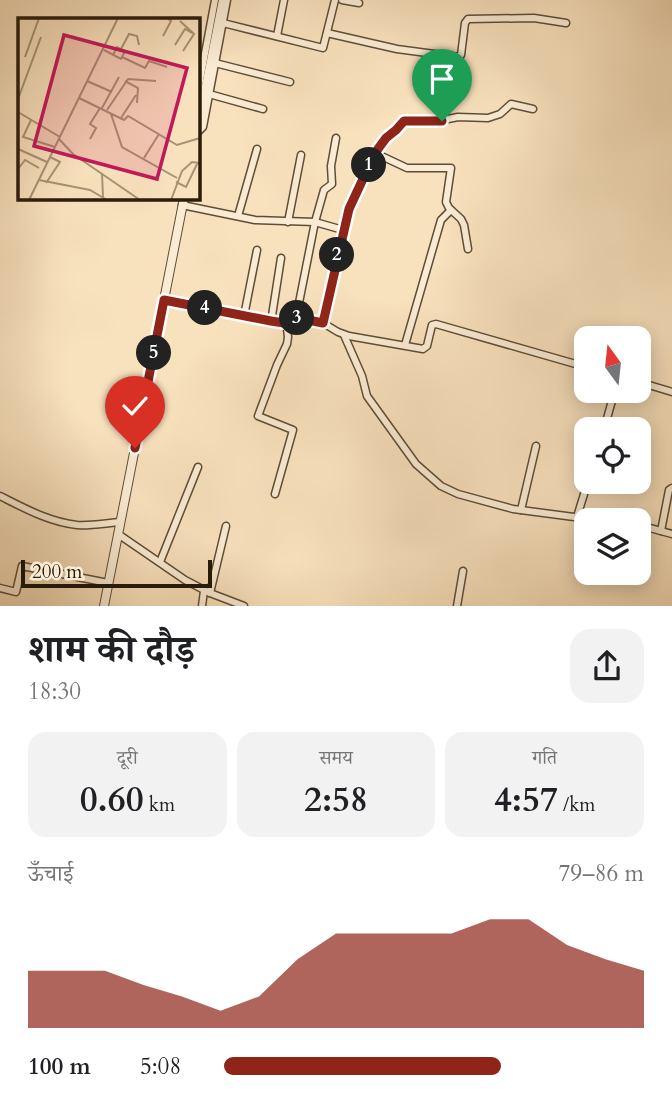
<!DOCTYPE html>
<html lang="hi">
<meta charset="utf-8">
<style>
body{margin:0;font-family:Cardo,"Noto Serif Devanagari",serif;background:#f2f2f2;color:#202124;height:100vh;display:flex;flex-direction:column;font-size:26px;white-space:nowrap}
*{box-sizing:border-box;margin:0}
p{font-size:23px;color:#757577}
.icon{flex:none;width:38px;height:38px;fill:none;stroke:currentColor;stroke-width:2;stroke-linecap:round;stroke-linejoin:round}
.map{position:relative;height:606px;overflow:hidden}
.sheet{display:flex;flex-direction:column;background:#fff;flex:1}
.sheet>*{flex:none}
.needle{width:46px;rotate:345deg}
.controls{position:absolute;left:574px;top:326px;display:grid;gap:14px}
.controls a{display:grid;place-items:center;width:77px;height:77px;border-radius:14px;background:#fff;box-shadow:0 4px 18px #0003;font-size:35px}
.scale{position:absolute;left:21px;bottom:18px;width:191px;box-sizing:border-box;padding-left:7px;border:4px solid #2a1c0a;border-top:0;font-size:19px;line-height:24px;white-space:nowrap;color:#2a1c0a;-webkit-text-stroke:5px #faecd4;paint-order:stroke}
.pin{position:absolute;display:grid;place-items:center;width:60px;height:60px;color:#fff;margin:-72px -30px;border-radius:50% 50% 50% 0;rotate:-45deg;box-shadow:0 0 7px #0007}
.pin .icon{rotate:45deg}
.km{position:absolute;width:35px;height:35px;margin:-18px;border-radius:50%;background:#222;color:#fff;font-size:19px;line-height:35px;text-align:center}
.round{display:grid;place-items:center;flex:none;width:74px;height:74px;border-radius:21px;background:#f2f2f2}
.overview{display:flex;align-items:center;justify-content:space-between;height:119px;padding:0 28px}
h1{font-size:38px;font-weight:700;line-height:52px}
.metrics{display:grid;grid-template-columns:repeat(3,1fr);gap:10px;height:119px;padding:7px 28px}
.metrics div{display:grid;align-content:center;border-radius:18px;background:#f2f2f2;text-align:center}
.metrics b{font-size:35px;font-weight:700}
.metrics small{font-size:19px;font-weight:400}
.metrics p{font-size:19px}
.chart{height:196px;padding:14px 28px}
.chart p{display:flex;justify-content:space-between}
.chart svg{width:100%;height:126px;margin-top:7px;fill:#8f2418;opacity:.7}
ul{padding:0 28px;list-style:none;font-size:23px}
li{display:grid;grid-template-columns:112px 84px 1fr;align-items:center;height:52px}
li i{height:18px;border-radius:9px;background:#8f2418}
.map>svg:first-child{display:block}
.lines{fill:none;stroke-linecap:round;stroke-linejoin:round}
.minor-casing{stroke:#5e4d37;stroke-width:9}
.tertiary-casing{stroke:#5e4d37;stroke-width:10}
.minor{stroke:#faecd4;stroke-width:6}
.tertiary{stroke:#faecd4;stroke-width:8}
.route-casing{stroke:#fff;stroke-width:14}
.route{stroke:#8f2418;stroke-width:9}
.inset-road{fill:none;stroke:#a69275;stroke-width:2}
.view{fill:#c2185b;fill-opacity:0.15;stroke:#c2185b;stroke-width:3.5}
.inset-edge{fill:none;stroke:#2a1c0a;stroke-width:3.5}
</style>
<div class="map">
<svg width="672" height="606" viewBox="0 0 672 606">
<rect width="100%" height="100%" fill="#f8e1bd"/>
<filter id="stains"><feTurbulence type="fractalNoise" baseFrequency=".00286" numOctaves="4"/><feColorMatrix values="0 0 0 0 .2 0 0 0 0 .09 0 0 0 0 .02 0 0 0 .5 -.17"/></filter>
<radialGradient id="worn" r=".72"><stop offset=".6" stop-color="#630" stop-opacity="0"/><stop offset="1" stop-color="#630" stop-opacity=".3"/></radialGradient>
<g class="lines">
<g class="minor-casing">
<g id="minor">
<path d="M342,0l17,3"/>
<path d="M223,23l100,25 12,-48"/>
<path d="M327,33l70,16 60,8 4,-2 4,-32 3,-4 66,-1 32,5"/>
<path d="M277,36l7,-36"/>
<path d="M215,63l75,19"/>
<path d="M198,91l17,-91"/>
<path d="M209,94l54,15"/>
<path d="M198,132l5,-5 24,-127"/>
<path d="M375,153l32,15h44l-5,34 3,6 12,11 3,6 4,24"/>
<path d="M182,205l73,15 60,2 28,8"/>
<path d="M238,216l19,-67"/>
<path d="M288,222l13,-67"/>
<path d="M164,301l107,21h13l7,-5 5,1 27,5 15,9 11,4 74,13 4,-3 5,-21 4,-1 150,43"/>
<path d="M244,316l13,-66"/>
<path d="M296,318l19,-96 9,-32 8,-6 -1,-18 5,-28"/>
<path d="M271,322l10,-64"/>
<path d="M323,323l26,-114 26,-56 11,-15 10,-8 8,-9 29,1 25,-5 30,1 12,-4 11,-10 22,5"/>
<path d="M344,335l18,41 5,20 49,68 25,22 17,8 55,15 84,11"/>
<path d="M405,345l36,-125 10,-10"/>
<path d="M639,382l33,10"/>
<path d="M604,429l11,-39"/>
<path d="M275,494l18,-64 -35,-14 19,-51 10,-21 1,-7 -2,-16"/>
<path d="M0,496c24,12 49,26 77,29 14,1 29,-2 43,-3"/>
<path d="M521,510l15,-64"/>
<path d="M577,517l11,-36"/>
<path d="M639,525l33,9"/>
<path d="M661,531l8,-41 3,-2"/>
<path d="M118,534l67,46 25,13 34,13"/>
<path d="M160,562l38,-95"/>
<path d="M0,588l16,4 6,-26 86,17"/>
<path d="M210,593l16,-67"/>
<path d="M202,606l2,-15"/>
<path d="M457,606l6,-35"/>
</g>
</g>
<g class="tertiary-casing">
<g id="tertiary">
<path d="M198,127l25,-127"/>
<path d="M104,606l80,-408"/>
</g>
</g>
<use href="#minor" class="minor"/>
<use href="#tertiary" class="tertiary"/>
</g>
<g class="lines">
<g class="route-casing">
<path id="route" d="M135,448l29,-148 107,21 13,2 9,-6 30,6 26,-114 26,-56 11,-15 10,-8 8,-9h38"/>
</g>
<use href="#route" class="route"/>
</g>
<g transform="translate(18 18)">
<rect width="182" height="182" fill="#f8e1bd"/>
<path class="inset-road" d="M162,3l14,13 -11,17M145,18l8,-15 -4,-3M157,27l10,-16 7,4M103,31l8,-15 8,2 2,9M86,32l17,9 4,-8M95,37l4,-8 12,6M7,39l14,-39M104,39l23,11 4,-7 18,6M69,63l25,11M107,63l13,7 -1,15M61,80l45,22 4,-4 49,29 23,-7M0,81l23,-62M84,90l17,-31M89,92l21,-31 28,2M0,94l42,25M93,96l11,33 55,31M103,100l15,-23M13,102l-8,17 32,10M41,121l14,15 67,46M72,121l6,-11 -6,-4 10,-16M0,131l29,13M126,140l15,-24M0,151l7,-9 14,8M84,155l1,24M21,162l51,10 17,10M158,164l10,5 12,-25M28,165l14,-21 -10,-5M11,182l89,-182M153,182l11,-29 10,-9 8,1"/>
<path class="view" d="M46,17l123,33 -30,111 -123,-33z"/>
<rect width="182" height="182" class="inset-edge"/>
</g>
<rect width="100%" height="100%" filter="url(#stains)"/>
<rect width="100%" height="100%" fill="url(#worn)"/>
</svg>
<div class="controls">
<a><svg class="needle" viewBox="-14 -14 28 28"><path d="M0-13l5 13h-10z" fill="#e53935"/><path d="M0 13l5-13h-10z" fill="#757577"/></svg></a>
<a><svg class="icon" aria-label="locate" viewBox="0 0 24 24"><circle cx="12" cy="12" r="6"/><path d="M12 2v4M12 18v4M2 12h4M18 12h4"/></svg></a>
<a><svg class="icon" aria-label="layers" viewBox="0 0 24 24"><path d="M12 4l9 5-9 5-9-5zM3 14l9 5 9-5"/></svg></a>
</div>
<div class="scale">200 m</div>
<div class="pin" style="left:442px;top:121px;background:#1e9e55"><svg class="icon" aria-label="arrive" viewBox="0 0 24 24"><path d="M6 21V4h12l-3 4 3 4H6"/></svg></div>
<div class="pin" style="left:135px;top:448px;background:#d93025"><svg class="icon" aria-label="check" viewBox="0 0 24 24"><path d="M5 12l5 5 9-10"/></svg></div>
<b class="km" style="left:369px;top:165px">1</b>
<b class="km" style="left:337px;top:255px">2</b>
<b class="km" style="left:297px;top:318px">3</b>
<b class="km" style="left:205px;top:308px">4</b>
<b class="km" style="left:154px;top:353px">5</b>
</div>
<section class="sheet">
<div class="overview"><div><h1>शाम की दौड़</h1><p>18:30</p></div><a class="round"><svg class="icon" aria-label="share" viewBox="0 0 24 24"><path d="M12 15V3M7 8l5-5 5 5M5 13v7h14v-7"/></svg></a></div>
<div class="metrics">
<div><p>दूरी</p><b>0.60<small> km</small></b></div>
<div><p>समय</p><b>2:58</b></div>
<div><p>गति</p><b>4:57<small> /km</small></b></div>
</div>
<div class="chart"><p><span>ऊँचाई</span>79–86 m</p>
<svg viewBox="0 0 160 44" preserveAspectRatio="none"><path d="M0 44V24L10 24L20 24L30 29L40 33L50 38L60 33L70 20L80 11L90 11L100 11L110 11L120 6L130 6L140 15L150 20L160 24V44z"/></svg>
</div>
<ul>
<li><b>100 m</b>5:08<i style="width:66%"></i></li>
</ul>
</section>
